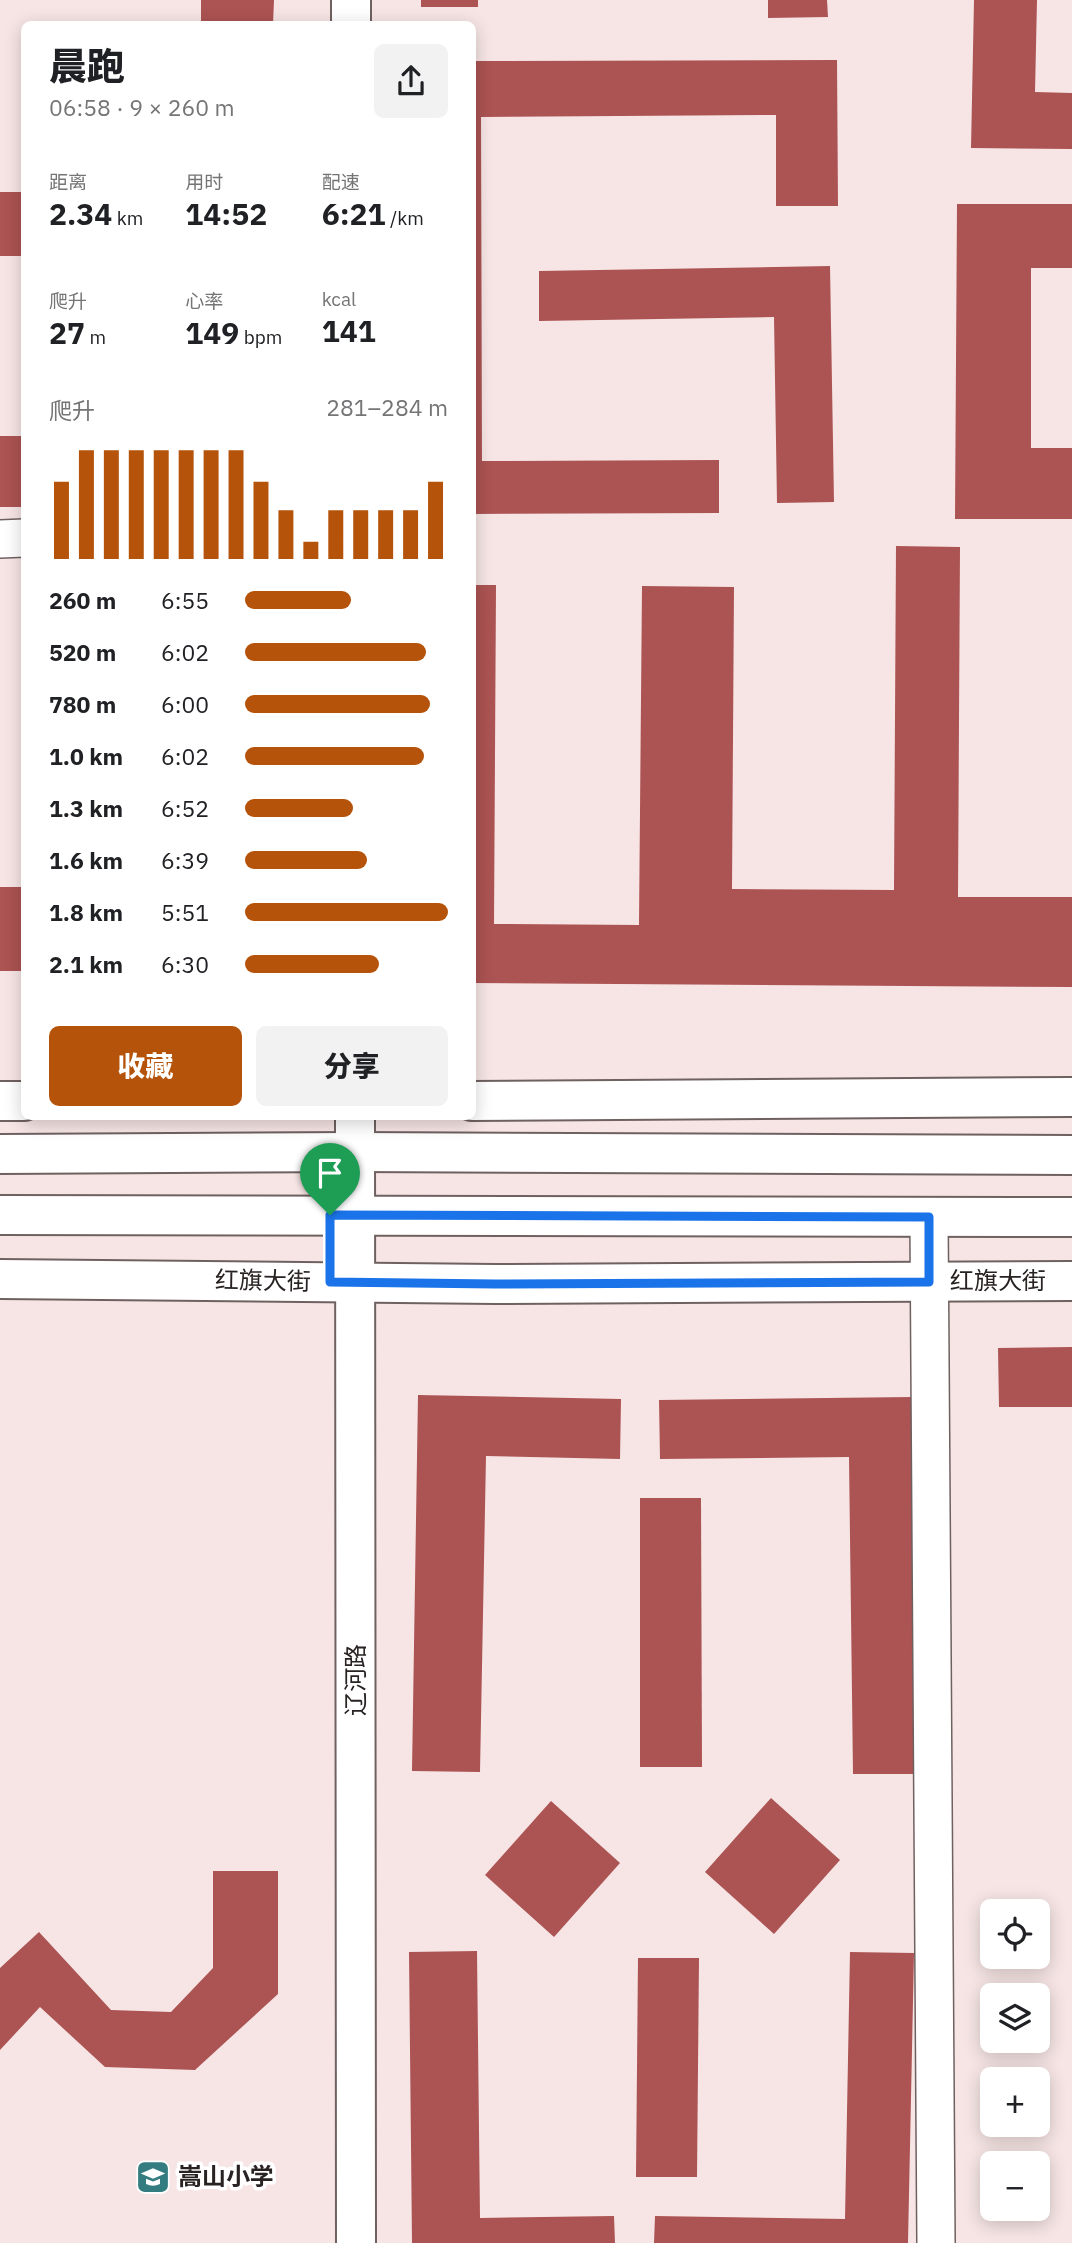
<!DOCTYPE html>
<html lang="zh">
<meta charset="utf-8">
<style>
body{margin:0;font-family:"IBM Plex Sans","Noto Sans SC",sans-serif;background:#f2f2f2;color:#202124;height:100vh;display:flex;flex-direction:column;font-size:26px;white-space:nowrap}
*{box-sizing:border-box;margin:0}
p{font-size:23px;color:#757577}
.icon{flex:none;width:38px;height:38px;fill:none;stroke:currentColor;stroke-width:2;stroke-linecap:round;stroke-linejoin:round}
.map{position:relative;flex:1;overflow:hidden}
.details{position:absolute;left:21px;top:21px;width:455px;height:1099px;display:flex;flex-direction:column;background:#fff;border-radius:10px;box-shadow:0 4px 18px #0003}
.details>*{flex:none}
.tools{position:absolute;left:980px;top:1899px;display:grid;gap:14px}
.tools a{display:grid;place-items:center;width:70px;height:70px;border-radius:10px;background:#fff;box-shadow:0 4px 18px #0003;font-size:35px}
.pin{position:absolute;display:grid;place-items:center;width:60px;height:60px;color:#fff;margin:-72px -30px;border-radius:50% 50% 50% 0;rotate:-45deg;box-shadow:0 0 7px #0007}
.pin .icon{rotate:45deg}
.round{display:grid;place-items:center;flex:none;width:74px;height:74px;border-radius:10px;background:#f2f2f2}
.headline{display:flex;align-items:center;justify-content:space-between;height:119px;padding:0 28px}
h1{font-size:38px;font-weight:800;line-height:52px}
.metrics{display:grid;grid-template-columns:repeat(3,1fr);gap:10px;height:119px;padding:7px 28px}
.metrics div{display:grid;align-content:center}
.metrics b{font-size:30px;font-weight:800}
.metrics small{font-size:19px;font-weight:400}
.metrics p{font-size:19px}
.chart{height:196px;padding:14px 28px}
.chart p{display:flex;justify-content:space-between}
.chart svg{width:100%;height:126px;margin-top:7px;stroke:#b45309;stroke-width:6}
.cta{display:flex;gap:14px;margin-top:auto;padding:14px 28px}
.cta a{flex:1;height:80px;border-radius:10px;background:#b45309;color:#fff;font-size:28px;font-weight:800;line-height:80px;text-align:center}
.cta a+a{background:#f2f2f2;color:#202124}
ul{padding:0 28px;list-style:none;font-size:23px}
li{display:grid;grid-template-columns:112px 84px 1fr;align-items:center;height:52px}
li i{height:18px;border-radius:9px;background:#b45309}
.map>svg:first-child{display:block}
.building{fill:#ac5353}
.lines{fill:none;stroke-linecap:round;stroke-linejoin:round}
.minor-casing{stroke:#6f6160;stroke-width:40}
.secondary-casing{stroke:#6f6160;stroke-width:42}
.primary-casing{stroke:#6f6160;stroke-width:42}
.minor{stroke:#fff;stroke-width:37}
.secondary{stroke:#fff;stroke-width:38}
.primary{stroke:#fff;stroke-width:38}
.route-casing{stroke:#fff;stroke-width:14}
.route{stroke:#1a73e8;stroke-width:9}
.labels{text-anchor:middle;stroke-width:7;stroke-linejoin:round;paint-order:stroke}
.street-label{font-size:24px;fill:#282222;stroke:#fff}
.poi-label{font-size:24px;font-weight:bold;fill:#282222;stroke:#fff;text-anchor:start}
</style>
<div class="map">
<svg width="1072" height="2243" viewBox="0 0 1072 2243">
<rect width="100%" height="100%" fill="#f6e5e4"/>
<g class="building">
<path d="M201,0h73l-1,24h-72z"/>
<rect x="421" y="0" width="57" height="7"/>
<path d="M768,0h59l1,17 -60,1z"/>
<path d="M974,0h63l-2,92 37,1v56l-101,-1z"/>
<path d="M837,60l1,146h-62v-91l-295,2 1,344 237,-1v53l-247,1v-453z"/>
<rect x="0" y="192" width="24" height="64"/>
<path d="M957,204h115v64h-41v180h41v71h-117z"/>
<path d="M830,266l4,236 -57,1 -3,-186 -235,4v-50z"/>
<rect x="0" y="436" width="24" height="71"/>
<path d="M896,546l64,1 -2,350h114v90l-600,-4v-398h24l-2,339 145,1 3,-339 92,1 -2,302 162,1z"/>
<rect x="0" y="887" width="24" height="84"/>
<path d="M1072,1347v60h-73l-1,-59z"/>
<path d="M418,1395l203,4 -1,60 -134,-3 -6,316 -68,-1z"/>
<path d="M912,1397l4,377h-63l-4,-317 -189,2 -1,-59z"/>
<path d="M640,1498h61l1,269h-62z"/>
<path d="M771,1798l69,62 -66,74 -69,-62z"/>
<path d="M551,1801l69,62 -66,74 -69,-62z"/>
<path d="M213,1871h65v123l-83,76 -90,-3 -65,-60 -40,43v-82l39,-36 72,78 60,2 42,-44z"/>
<path d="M477,1951l3,267 134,-2 1,27h-203l-3,-291z"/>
<path d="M850,1952l64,1 -6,290h-254l1,-27 190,3z"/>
<path d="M638,1958h61l-2,219h-61z"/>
</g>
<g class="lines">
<g class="minor-casing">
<g id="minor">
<path d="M0,539l24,-1"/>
<path d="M929,1218l7,1025"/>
</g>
</g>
<g class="secondary-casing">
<g id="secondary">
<path d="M351,0v24"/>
<path d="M355,1116l1,1127"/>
</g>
</g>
<g class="primary-casing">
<g id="primary">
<path d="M0,1101h24"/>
<path d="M472,1101l600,-4"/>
<path d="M0,1154l355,-2 717,3"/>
<path d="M0,1215l1072,2"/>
<path d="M0,1279l495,5 577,-3"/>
</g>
</g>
<use href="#minor" class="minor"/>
<use href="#secondary" class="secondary"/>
<use href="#primary" class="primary"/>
</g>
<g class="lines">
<g class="route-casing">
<path id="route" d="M330,1215l599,2v65l-434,2 -165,-2z"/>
</g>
<use href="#route" class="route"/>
</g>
<defs>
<g id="school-square" transform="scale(1.75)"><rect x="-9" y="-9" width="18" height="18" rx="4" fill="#337c7f" stroke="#fff"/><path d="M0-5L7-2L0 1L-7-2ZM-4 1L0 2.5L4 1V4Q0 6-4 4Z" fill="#fff"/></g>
</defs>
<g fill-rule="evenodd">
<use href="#school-square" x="153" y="2177"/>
</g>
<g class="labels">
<g class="street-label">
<text transform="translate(263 1281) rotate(1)" y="8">红旗大街</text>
<text x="998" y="1289">红旗大街</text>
<text transform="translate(356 1680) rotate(-90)" y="8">辽河路</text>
</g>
<g class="poi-label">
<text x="178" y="2185">嵩山小学</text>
</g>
</g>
</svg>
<div class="tools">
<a><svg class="icon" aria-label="locate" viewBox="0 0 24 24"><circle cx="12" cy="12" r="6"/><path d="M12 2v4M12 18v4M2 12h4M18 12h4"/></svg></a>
<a><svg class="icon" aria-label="layers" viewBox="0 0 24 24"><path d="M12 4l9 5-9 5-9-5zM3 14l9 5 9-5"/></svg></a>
<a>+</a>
<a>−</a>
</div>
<div class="pin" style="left:330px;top:1215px;background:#1e9e55"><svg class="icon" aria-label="arrive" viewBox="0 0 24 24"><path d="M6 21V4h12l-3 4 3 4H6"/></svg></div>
<section class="details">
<div class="headline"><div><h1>晨跑</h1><p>06:58 · 9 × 260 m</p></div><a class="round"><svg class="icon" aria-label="share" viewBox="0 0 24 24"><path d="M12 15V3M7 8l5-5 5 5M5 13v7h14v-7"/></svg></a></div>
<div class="metrics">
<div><p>距离</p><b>2.34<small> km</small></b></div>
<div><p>用时</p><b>14:52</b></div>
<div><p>配速</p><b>6:21<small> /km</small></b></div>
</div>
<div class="metrics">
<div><p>爬升</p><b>27<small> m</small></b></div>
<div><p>心率</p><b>149<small> bpm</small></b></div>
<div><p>kcal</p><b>141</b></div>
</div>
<div class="chart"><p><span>爬升</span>281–284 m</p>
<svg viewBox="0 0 160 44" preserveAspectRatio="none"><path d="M5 44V17M15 44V6M25 44V6M35 44V6M45 44V6M55 44V6M65 44V6M75 44V6M85 44V17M95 44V27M105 44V38M115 44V27M125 44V27M135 44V27M145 44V27M155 44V17"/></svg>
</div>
<ul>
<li><b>260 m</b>6:55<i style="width:52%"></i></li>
<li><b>520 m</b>6:02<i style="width:89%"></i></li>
<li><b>780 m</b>6:00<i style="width:91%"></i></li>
<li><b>1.0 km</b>6:02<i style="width:88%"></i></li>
<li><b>1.3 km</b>6:52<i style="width:53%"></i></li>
<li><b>1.6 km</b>6:39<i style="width:60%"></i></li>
<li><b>1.8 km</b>5:51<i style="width:100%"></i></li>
<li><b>2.1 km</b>6:30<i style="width:66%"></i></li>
</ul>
<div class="cta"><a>收藏</a><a>分享</a></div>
</section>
</div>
